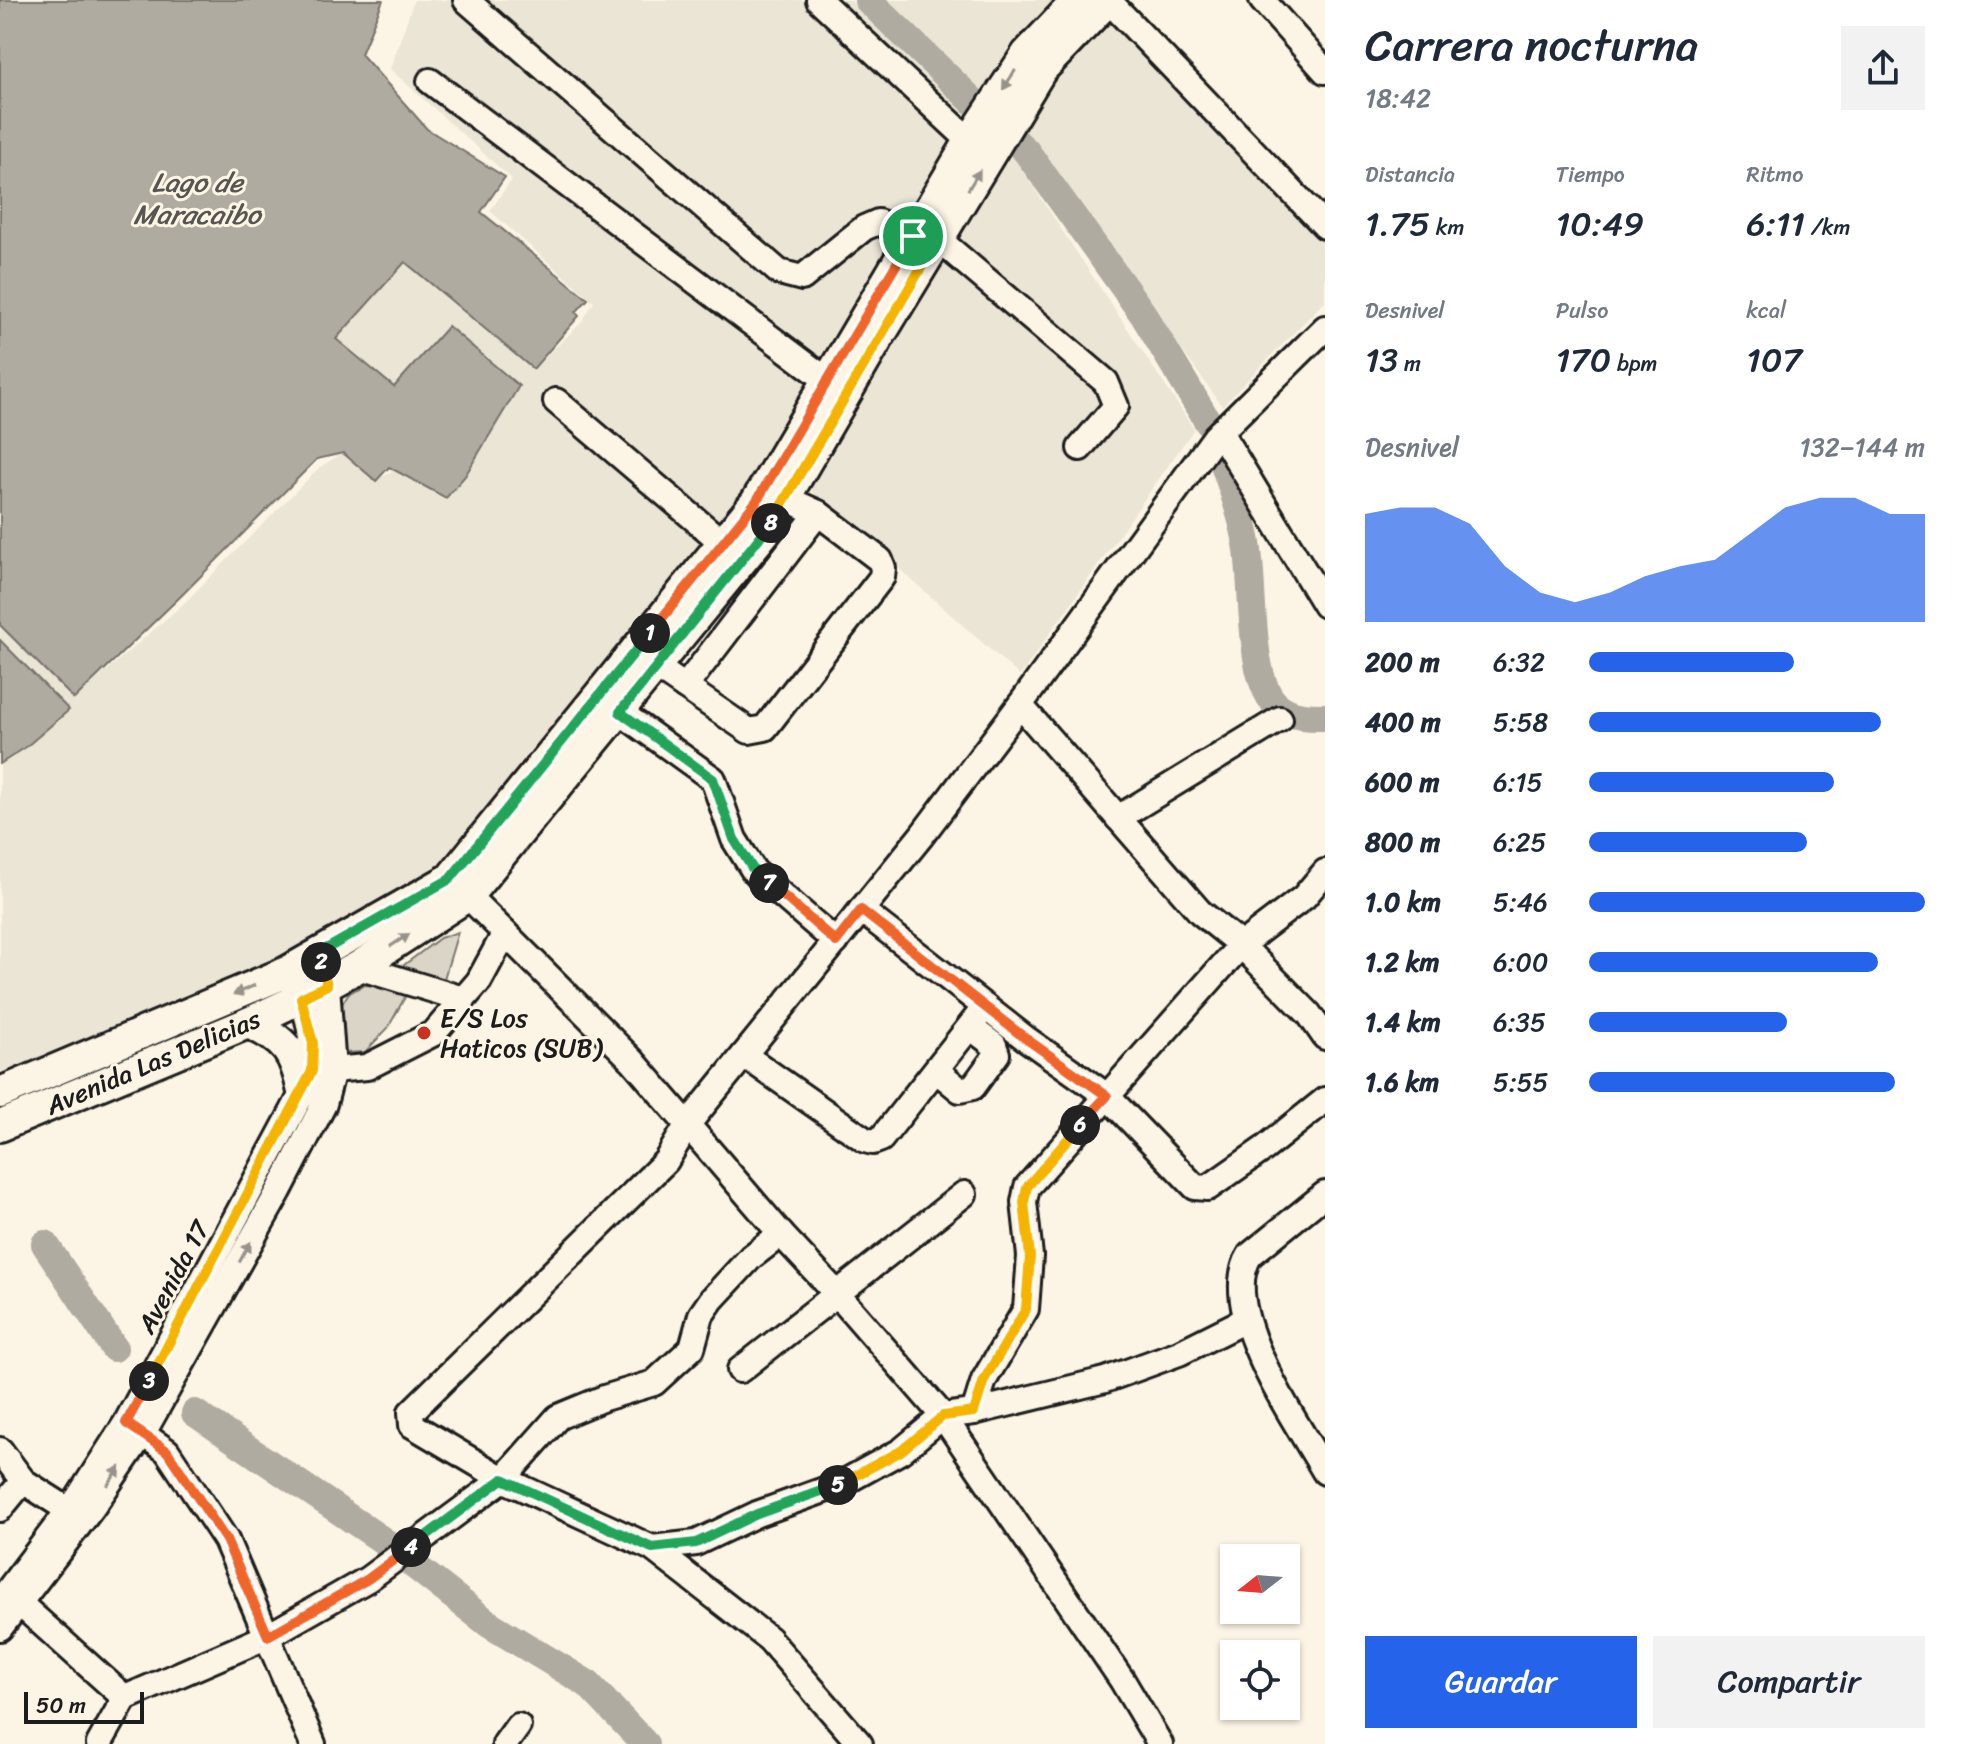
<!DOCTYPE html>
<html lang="es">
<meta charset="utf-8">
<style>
body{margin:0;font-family:Sriracha,sans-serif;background:#f2f2f3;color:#1f2937;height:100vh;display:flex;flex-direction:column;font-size:30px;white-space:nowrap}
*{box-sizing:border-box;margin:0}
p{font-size:26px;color:#747a83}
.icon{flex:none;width:44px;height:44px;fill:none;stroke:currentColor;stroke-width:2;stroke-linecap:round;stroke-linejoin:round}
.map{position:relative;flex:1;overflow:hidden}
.side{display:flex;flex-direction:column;background:#fff;width:640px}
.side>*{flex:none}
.needle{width:52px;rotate:253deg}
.tools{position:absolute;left:1220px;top:1544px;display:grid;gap:16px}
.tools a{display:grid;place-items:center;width:80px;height:80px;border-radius:0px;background:#fff;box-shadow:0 2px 6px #0004;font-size:40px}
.scale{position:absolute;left:24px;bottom:20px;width:120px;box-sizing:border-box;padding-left:8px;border:4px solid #1c1c1c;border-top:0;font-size:22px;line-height:28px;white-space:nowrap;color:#1c1c1c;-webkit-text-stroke:6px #fcf5e5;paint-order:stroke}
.pin{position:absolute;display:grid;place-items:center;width:68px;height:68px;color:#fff;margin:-34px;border:4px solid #fff;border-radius:50%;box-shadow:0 2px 8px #0007}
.km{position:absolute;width:40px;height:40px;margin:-20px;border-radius:50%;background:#222;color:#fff;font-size:22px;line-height:40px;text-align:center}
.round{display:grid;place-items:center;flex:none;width:84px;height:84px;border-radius:0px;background:#f2f2f3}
.headline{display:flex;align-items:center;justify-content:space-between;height:136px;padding:0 40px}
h1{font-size:44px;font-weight:600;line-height:60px}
.stats{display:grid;grid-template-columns:repeat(3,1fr);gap:12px;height:136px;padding:8px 40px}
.stats div{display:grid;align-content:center}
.stats b{font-size:34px;font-weight:600}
.stats small{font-size:22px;font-weight:400}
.stats p{font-size:22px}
.chart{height:224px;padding:16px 40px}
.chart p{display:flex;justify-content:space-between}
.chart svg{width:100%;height:144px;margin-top:8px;fill:#2563eb;opacity:.7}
.primary-button{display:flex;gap:16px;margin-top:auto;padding:16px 40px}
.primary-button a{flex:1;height:92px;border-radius:0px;background:#2563eb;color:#fff;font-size:32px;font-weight:600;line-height:92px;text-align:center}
.primary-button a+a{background:#f2f2f3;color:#1f2937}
ul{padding:0 40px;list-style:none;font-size:26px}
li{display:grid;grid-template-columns:128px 96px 1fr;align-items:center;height:60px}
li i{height:20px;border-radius:10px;background:#2563eb}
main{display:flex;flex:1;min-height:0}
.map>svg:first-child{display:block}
.built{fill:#ebe5d6}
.green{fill:#dbd5c8;stroke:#7c7872;stroke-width:2}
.water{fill:#b0aba1;stroke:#75726c;stroke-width:2}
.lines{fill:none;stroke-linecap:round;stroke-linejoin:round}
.river{stroke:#b0aba1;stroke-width:28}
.minor-casing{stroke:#1c1c1c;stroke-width:30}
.major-casing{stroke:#1c1c1c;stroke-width:36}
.minor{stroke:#fcf5e5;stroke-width:24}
.major{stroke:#fcf5e5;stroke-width:30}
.oneway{fill:#97938b}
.split-1-casing{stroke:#fff;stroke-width:16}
.split-2-casing{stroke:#fff;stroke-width:16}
.split-3-casing{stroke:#fff;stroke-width:16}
.split-4-casing{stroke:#fff;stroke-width:16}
.split-5-casing{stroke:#fff;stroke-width:16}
.split-6-casing{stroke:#fff;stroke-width:16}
.split-7-casing{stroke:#fff;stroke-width:16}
.split-8-casing{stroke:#fff;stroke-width:16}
.split-9-casing{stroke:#fff;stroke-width:16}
.split-1{stroke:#f0652b;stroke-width:10}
.split-2{stroke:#22a559;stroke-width:10}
.split-3{stroke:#f5b400;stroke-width:10}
.split-4{stroke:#f0652b;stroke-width:10}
.split-5{stroke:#22a559;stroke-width:10}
.split-6{stroke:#f5b400;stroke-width:10}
.split-7{stroke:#f0652b;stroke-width:10}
.split-8{stroke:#22a559;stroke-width:10}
.split-9{stroke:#f5b400;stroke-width:10}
.poi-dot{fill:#c8321e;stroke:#fcf5e5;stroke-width:3}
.labels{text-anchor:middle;stroke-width:6;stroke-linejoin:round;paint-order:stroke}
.poi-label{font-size:26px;fill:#1c1c1c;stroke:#fcf5e5;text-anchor:start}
.street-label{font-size:26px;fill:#1c1c1c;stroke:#fcf5e5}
.water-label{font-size:28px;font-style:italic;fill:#575551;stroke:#fcf5e5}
</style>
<main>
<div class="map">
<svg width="1325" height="1744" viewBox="0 0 1325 1744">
<rect width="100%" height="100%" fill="#fcf5e5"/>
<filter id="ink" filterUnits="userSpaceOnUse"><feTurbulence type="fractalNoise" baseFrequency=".0125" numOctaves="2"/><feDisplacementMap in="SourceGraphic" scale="16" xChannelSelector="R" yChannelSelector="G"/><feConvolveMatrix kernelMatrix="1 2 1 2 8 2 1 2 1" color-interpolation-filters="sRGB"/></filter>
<g filter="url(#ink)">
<g class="built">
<path d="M414,0h436l123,112 -68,106 -144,257 -312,390 -156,90 -293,123v-314l68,-54 -68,-70v-15l74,74 108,-94 138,-138 23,-14 33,28 18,-11 51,28 -51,-111 -58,-48 69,-77 128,107 48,-46 13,-21 -104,-91 22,-32 -122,-110z"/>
<path d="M882,0h183l-78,99z"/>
<path d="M1109,19l216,225v57l-103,105 -198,-276 30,-50z"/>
<path d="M1010,152l184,277 -174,247 -211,-187z"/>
</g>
<g class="green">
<path d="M458,932l-15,50 -47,-11 44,-33z"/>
<path d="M364,985l46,3 -22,40 -23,24 -23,1v-49l6,-10z"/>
</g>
<g class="water">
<path d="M0,0h383l-22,54 66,75 78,48 -24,35 107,87 -12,13 3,4 -46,53 -128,-107 -69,77 58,48 54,-61 71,60 -54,90 -19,22 -57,-31 -13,14 -33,-28 -26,6 -135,136 -108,104 -74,-74z"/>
<path d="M0,640l69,70 -43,37 -26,17z"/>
</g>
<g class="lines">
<g class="river">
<path d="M868,0l112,108"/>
<path d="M1013,139l13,12 117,163 65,108"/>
<path d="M1217,444c10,31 23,62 29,94 9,38 0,144 32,168 14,11 30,11 47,11"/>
<path d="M45,1244l69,104"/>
<path d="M195,1413l196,133"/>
<path d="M411,1563l78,61 99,60 57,60"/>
</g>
<g class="minor-casing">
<g id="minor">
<path d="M466,0l313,272 23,6 62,-50 14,-6 35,14 25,3 168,143 10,24 -36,42"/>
<path d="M819,0l151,141"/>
<path d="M1108,0l217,226"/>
<path d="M1262,0l63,71"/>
<path d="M430,81l398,300"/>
<path d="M556,401l167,142"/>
<path d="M1220,432l105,173"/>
<path d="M656,667l93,64 16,-3 117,-151 1,-9 -3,-8 -62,-47 -33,-15"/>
<path d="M685,687l133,-174"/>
<path d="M1020,705l180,207 41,33 68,69 16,23"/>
<path d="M620,712l93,67 21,60 20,32 82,71"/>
<path d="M1118,818l162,-99"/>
<path d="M457,885l176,176 148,173 57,61 105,121 179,264 38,64"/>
<path d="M861,910l164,128 82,58 88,91 13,1 57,-40 60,-48"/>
<path d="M358,967l105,32"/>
<path d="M744,1055l121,85 8,2 8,-3 104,-132"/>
<path d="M936,1070l24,20 13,-3 24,-33 -3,-9 -24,-18"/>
<path d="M320,1071l47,-4 67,-34 45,-52 26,-48"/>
<path d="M1325,1194l-75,61c-34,54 47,167 75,217"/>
<path d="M740,1370l224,-176"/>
<path d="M974,1412l10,-32 42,-71 4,-53 -6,-54 3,-15 214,-242 63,-48 21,-25"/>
<path d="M130,1425l37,26 59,89 87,204"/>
<path d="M0,1450l23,31"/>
<path d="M0,1509l23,-28 58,37"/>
<path d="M652,1548l44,-5 61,-29 84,-30 60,-33 42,-35 31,-4 131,-32 74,-27 66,-33"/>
<path d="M9,1594l116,104 -26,46"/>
<path d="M0,1601l78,-103 48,-75 177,-331c14,-35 10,-74 -9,-107"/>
<path d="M0,1628l92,-120 51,-75 136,-242 45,-87 9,-34 -6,-85 -4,-15"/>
<path d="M125,1698l143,-62 100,-57 135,-100 55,-62 46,-19 50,-15 38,-35 9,-33 11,-16 39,-42 30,-23"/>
<path d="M505,1744l13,-18"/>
<path d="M860,1744l-91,-105 -117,-91 -149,-69 -91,-54 -1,-13 255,-251 22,-37 234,-289 98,-130 195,-268 110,-109"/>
</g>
</g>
<g class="major-casing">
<g id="major">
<path d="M248,1023c38,16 47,30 55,69"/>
<path d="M0,1093l287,-121 163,-93 306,-377 214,-361 57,-87 51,-54"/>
<path d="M0,1126l248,-103 53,-25 57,-31 109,-71 298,-364 115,-197 161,-265 67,-70"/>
</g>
</g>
<use href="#minor" class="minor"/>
<use href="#major" class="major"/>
</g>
<defs><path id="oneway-solid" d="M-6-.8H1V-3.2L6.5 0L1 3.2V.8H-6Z" transform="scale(2)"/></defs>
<g class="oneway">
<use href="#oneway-solid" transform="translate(1009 80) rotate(123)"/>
<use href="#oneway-solid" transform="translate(974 180) rotate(-59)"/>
<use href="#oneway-solid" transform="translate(400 940) rotate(-33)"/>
<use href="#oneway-solid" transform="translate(244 990) rotate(157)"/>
<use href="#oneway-solid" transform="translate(245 1252) rotate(-61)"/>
<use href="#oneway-solid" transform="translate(114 1476) rotate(-56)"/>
</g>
</g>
<g class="lines" filter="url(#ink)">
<g class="split-1-casing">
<path id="split-1" d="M650,633l106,-131 157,-266"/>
</g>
<g class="split-2-casing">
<path id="split-2" d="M321,962l-2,-9 131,-74 200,-246"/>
</g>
<g class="split-3-casing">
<path id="split-3" d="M149,1381l163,-310 1,-28 -12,-45 26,-13 -6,-23"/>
</g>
<g class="split-4-casing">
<path id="split-4" d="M149,1381l-23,42 41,28 59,89 42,96 100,-57 43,-32"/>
</g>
<g class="split-5-casing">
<path id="split-5" d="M411,1547l92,-68 149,69 44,-5 61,-29 81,-29"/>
</g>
<g class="split-6-casing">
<path id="split-6" d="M838,1485l63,-34 42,-35 31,-4 10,-32 42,-71 4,-53 -6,-54 3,-15 53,-62"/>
</g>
<g class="split-7-casing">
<path id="split-7" d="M769,883l67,59 25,-32 164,128 82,58 -27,29"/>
</g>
<g class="split-8-casing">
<path id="split-8" d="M769,883l-15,-12 -20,-32 -21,-60 -93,-67 151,-189"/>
</g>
<g class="split-9-casing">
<path id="split-9" d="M771,523l167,-284 -25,-3"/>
</g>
<use href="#split-1" class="split-1"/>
<use href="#split-2" class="split-2"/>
<use href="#split-3" class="split-3"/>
<use href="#split-4" class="split-4"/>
<use href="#split-5" class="split-5"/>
<use href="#split-6" class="split-6"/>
<use href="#split-7" class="split-7"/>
<use href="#split-8" class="split-8"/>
<use href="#split-9" class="split-9"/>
</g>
<circle class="poi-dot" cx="424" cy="1033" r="8"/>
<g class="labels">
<g class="poi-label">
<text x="440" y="1027">E/S Los<tspan x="440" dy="30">Haticos (SUB)</tspan></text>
</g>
<g class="street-label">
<text transform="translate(153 1062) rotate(-23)" y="9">Avenida Las Delicias</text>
<text transform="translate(173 1277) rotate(-62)" y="9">Avenida 17</text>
</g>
<g class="water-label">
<text x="197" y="192">Lago de<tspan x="197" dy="32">Maracaibo</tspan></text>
</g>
</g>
</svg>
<div class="tools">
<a><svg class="needle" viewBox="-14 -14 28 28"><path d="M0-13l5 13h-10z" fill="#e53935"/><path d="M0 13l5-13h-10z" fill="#747a83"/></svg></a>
<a><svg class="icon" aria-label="locate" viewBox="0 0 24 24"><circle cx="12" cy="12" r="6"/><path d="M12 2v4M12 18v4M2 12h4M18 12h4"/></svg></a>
</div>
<div class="scale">50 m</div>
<div class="pin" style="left:913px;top:236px;background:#1e9e55"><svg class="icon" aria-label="arrive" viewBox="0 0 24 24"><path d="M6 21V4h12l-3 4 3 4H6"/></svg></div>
<b class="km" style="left:650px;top:633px">1</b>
<b class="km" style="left:321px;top:962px">2</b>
<b class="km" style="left:149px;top:1381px">3</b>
<b class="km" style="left:411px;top:1547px">4</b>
<b class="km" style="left:838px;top:1485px">5</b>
<b class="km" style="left:1080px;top:1125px">6</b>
<b class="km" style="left:769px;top:883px">7</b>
<b class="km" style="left:771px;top:523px">8</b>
</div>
<section class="side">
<div class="headline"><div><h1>Carrera nocturna</h1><p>18:42</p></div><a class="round"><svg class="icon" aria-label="share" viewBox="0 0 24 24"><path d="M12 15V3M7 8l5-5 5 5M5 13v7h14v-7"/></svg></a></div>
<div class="stats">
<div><p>Distancia</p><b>1.75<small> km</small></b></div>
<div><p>Tiempo</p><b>10:49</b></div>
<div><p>Ritmo</p><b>6:11<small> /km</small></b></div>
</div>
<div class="stats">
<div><p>Desnivel</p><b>13<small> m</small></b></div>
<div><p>Pulso</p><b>170<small> bpm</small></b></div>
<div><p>kcal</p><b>107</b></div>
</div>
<div class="chart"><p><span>Desnivel</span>132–144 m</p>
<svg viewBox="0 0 160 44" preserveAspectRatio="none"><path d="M0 44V11L10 9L20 9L30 14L40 27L50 35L60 38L70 35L80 30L90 27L100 25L110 17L120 9L130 6L140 6L150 11L160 11V44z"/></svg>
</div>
<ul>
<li><b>200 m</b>6:32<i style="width:61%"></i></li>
<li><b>400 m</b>5:58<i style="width:87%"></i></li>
<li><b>600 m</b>6:15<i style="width:73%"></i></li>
<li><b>800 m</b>6:25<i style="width:65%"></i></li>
<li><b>1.0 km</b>5:46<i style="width:100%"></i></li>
<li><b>1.2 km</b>6:00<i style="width:86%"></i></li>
<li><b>1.4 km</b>6:35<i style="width:59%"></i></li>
<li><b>1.6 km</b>5:55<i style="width:91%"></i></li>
</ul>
<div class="primary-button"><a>Guardar</a><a>Compartir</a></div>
</section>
</main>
